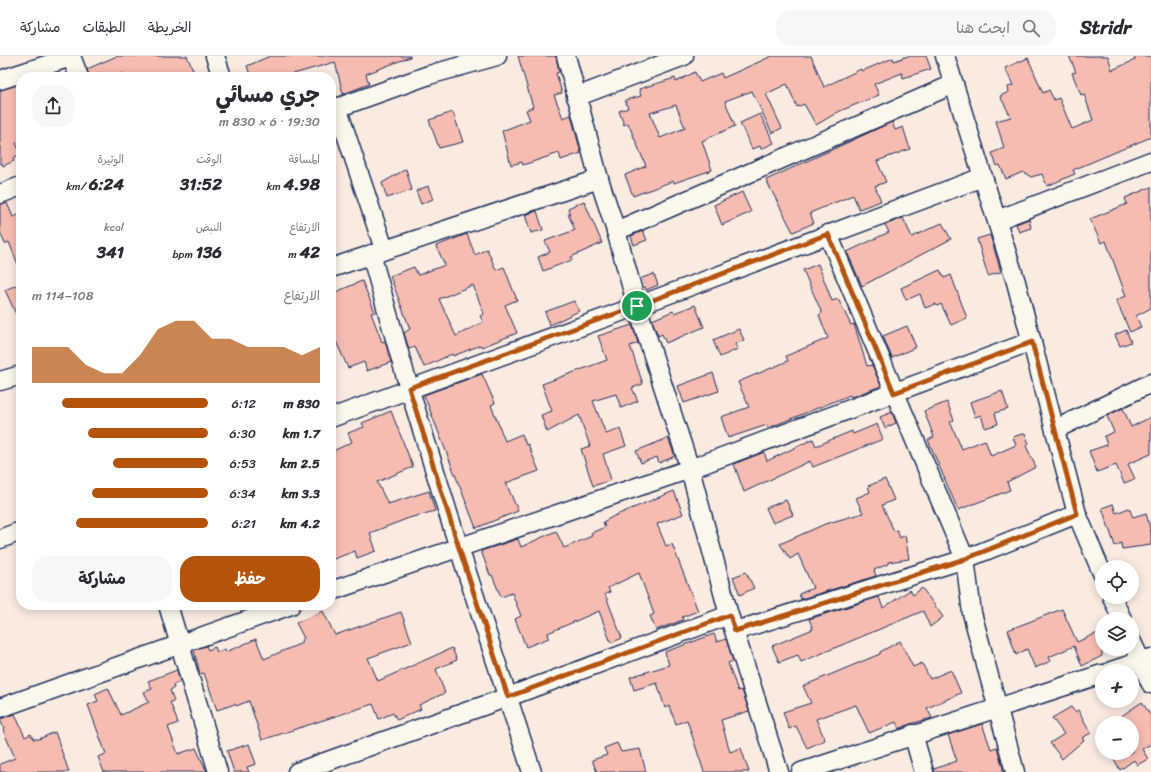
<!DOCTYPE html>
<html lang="ar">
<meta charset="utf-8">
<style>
body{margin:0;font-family:Sriracha,"Playpen Sans Arabic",sans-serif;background:#f7f7f7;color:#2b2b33;direction:rtl;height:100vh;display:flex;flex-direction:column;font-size:15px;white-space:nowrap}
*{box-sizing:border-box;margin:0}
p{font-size:13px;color:#7c7c81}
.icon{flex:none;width:22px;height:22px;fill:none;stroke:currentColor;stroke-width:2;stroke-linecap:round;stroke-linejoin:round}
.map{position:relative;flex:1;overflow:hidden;direction:ltr}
.sheet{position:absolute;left:16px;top:16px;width:320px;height:538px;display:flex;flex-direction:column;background:#fff;border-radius:16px;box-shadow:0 2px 10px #0003;direction:rtl}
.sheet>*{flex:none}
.tools{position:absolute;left:1095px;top:504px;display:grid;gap:8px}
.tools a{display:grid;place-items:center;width:44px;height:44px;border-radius:50%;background:#fff;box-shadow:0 2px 10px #0003;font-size:20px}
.pin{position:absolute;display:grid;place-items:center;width:34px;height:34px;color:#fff;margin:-17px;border:2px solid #fff;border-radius:50%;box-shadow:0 1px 4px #0007}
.round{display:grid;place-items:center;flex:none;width:42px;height:42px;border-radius:16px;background:#f7f7f7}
.summary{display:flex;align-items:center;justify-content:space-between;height:68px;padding:0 16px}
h1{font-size:22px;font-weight:700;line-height:30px}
.metrics{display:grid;grid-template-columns:repeat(3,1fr);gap:6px;height:68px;padding:4px 16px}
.metrics div{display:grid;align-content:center}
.metrics b{font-size:17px;font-weight:700}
.metrics small{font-size:11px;font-weight:400}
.metrics p{font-size:11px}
.chart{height:112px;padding:8px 16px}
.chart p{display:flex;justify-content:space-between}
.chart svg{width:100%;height:72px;margin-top:4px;fill:#b45309;opacity:.7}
.primary-button{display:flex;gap:8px;margin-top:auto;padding:8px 16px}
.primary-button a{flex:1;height:46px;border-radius:16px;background:#b45309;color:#fff;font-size:16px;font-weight:700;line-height:46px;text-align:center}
.primary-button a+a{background:#f7f7f7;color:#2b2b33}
ul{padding:0 16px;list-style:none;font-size:13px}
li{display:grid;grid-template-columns:64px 48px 1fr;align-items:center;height:30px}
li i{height:10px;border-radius:5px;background:#b45309}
header{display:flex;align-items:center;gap:24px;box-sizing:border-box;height:56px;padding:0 20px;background:#fff;border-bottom:1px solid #e1e1e2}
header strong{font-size:19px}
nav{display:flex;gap:22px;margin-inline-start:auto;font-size:14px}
.search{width:280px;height:36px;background:#f7f7f7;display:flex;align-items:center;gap:10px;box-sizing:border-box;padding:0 14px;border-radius:16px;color:#7c7c81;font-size:15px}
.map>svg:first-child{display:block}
.building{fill:#f7bcb1;stroke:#1b2f5e;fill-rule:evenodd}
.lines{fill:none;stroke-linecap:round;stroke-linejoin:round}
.minor-casing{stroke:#1b2f5e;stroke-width:21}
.minor{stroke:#fbf7ec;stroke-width:18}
.route-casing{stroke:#fff;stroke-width:8}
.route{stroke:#b45309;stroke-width:5}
</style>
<header>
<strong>Stridr</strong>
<div class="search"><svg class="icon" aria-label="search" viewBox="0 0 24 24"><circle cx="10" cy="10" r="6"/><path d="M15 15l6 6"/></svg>ابحث هنا</div>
<nav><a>الخريطة</a><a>الطبقات</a><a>مشاركة</a></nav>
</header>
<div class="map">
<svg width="1151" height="716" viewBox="0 0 1151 716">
<rect width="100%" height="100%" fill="#faebe0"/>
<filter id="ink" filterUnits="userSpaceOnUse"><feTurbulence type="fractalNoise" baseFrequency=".025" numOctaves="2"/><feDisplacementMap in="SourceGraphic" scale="8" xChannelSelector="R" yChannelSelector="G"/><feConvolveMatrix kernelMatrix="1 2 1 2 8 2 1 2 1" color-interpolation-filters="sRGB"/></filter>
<g filter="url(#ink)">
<g class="building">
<path d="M117,0h70l9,21h-71l-2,-4 -9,4h-25l-2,-8z"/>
<path d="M270,0h140v1l-44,17 3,10 -26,10 -8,-32 -52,15h-32l-4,-11z"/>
<path d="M518,0h38l3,16 -3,1 6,20 -8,2 9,23 8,-3 10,38 -20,7 -2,-7 -36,12 -1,-3 -11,3 -9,-34 28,-11 -4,-10 7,-3z"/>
<path d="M772,0h39l13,31 37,-18 1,2 31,-13 1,3 14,-5h18l5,13 -28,9 -1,-5 -28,11 5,11 -39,16 -24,14 -12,-21 -7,3 -10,-23 -21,10 16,34 -10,5 -20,-42 -27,10 10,25 -33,15 10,29 -38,13 -1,-2 -40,15 -8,-21 21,-9 -18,-43 -4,2 -5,-14 9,-3 -3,-8 16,-4 -2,-7 36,-11 1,4 19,-10 5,10 21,-9 2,5zM676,49l9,23 -25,10 -10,-25z"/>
<path d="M1069,0h39l4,14 23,-10 -1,-4h17v81l-78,33 2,4 -28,12 -5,-12 -11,3 -8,-5 -17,7 -6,-14 -3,1 -5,-13 12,-5 -8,-27 15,-4 -11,-21 9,-4 -1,-5 5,-2 -8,-17 23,-10 15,35 6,-3 5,10 5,-2 13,31 21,-9 -9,-26 -3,1 -9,-22 4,-1z"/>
<path d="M21,28v57l-5,2 5,11 -8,4 1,3 -11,5 -1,-3 -2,1v-74z"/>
<path d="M453,56l10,30 -24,6 -10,-28z"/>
<path d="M760,58l14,29 -13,6 -1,-3 -8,3 -12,-26z"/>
<path d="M892,66l3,8 8,-3 7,22 -33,12 9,21 -11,4 6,15 -22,8 -6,-14 -43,18 4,10 -21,9 -27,-52z"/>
<path d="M406,113l6,21 -25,8 -5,-15z"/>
<path d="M428,130l5,13 -12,5 -5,-13z"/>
<path d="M1151,131v121l-15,8 5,11 -11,5 -14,-32 10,-4 -20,-55 -5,2 -11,-24 37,-15 -2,-6z"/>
<path d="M742,136l9,20 -29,13 -8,-20z"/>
<path d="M584,145l18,42 -31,14 1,3 -29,11 -5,-14 12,-5 -5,-11 30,-11 -7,-16h2l-2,-6z"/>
<path d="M7,147l6,14 8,-3v58l-12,-30 -4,2 -5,-12v-28z"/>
<path d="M537,155l6,19 -12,3 -6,-18z"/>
<path d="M903,162l9,19 30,-14 9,16 -89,47 -15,-34 42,-20 -4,-7z"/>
<path d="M1029,163l2,9 -12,4 -3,-8z"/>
<path d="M643,175l4,9 -13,5 -3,-9z"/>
<path d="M467,178l8,21 12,-6 9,21 8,-3 13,33 -12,5 12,28 -35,14 -1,-2 -28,11 -1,-2 -28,13 -9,-20 -6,2 -5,-16 6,-4 -20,-53 24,-9 4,8 27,-10 -9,-19zM473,229l11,29 -4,2 3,6 -27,14 -17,-37z"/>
<path d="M990,179l11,37 -13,4 -11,-37z"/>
<path d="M818,208l14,37 6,-2 13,26 3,-1 13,42 5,-1 9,21 -30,11 -1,-2 -82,33 -1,-3 -39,13 -7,-21 28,-10 -11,-25 50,-21 -2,-5 42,-18 -9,-23 3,-2 -19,-43z"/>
<path d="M940,214l4,8 7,-3 16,43 -16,7 -10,-21 -4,2 -1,-2 -11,4 -5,-14 -14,6 -5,-12z"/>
<path d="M654,218l4,11 -12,5 -4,-12z"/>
<path d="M362,225l13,31 -4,1 11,29 3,-1 6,21 -24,9 -3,-9 -16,6 -14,-31 -3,1v-44z"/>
<path d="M21,227v42l-16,-35z"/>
<path d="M574,245l5,10 -29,14 -5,-13z"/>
<path d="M695,249l9,22 -38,16 -4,-9 -4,2 -6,-16 21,-9 1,2z"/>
<path d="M632,269l6,18 -8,3 13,38 -11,4 6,13 -17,7 -5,-14 -23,7 13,33 14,-5 6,17 -23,8 8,26 -18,6 -12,-37 9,-3 -11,-31 -32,17 -6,-17 11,-4 -10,-27 65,-24 -9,-24z"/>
<path d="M907,270l9,21 -24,11 -9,-22z"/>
<path d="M739,273l5,11 -9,4 3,5 -18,8 -7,-17z"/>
<path d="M1126,274l5,12 -11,4 -5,-11z"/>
<path d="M713,317l6,18 -35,12 -6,-17z"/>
<path d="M482,318l13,29 -4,2 14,36 17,-7 4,11 2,-1 11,27 -33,12 12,28 -42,17 -52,-133z"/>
<path d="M1002,335l6,18 -13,4 3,11 -13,4 -4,-13 -6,2 -5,-15z"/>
<path d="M947,346l7,18 -4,2 12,27 23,-9 6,16 25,-11 -3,-8 12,-4 4,11 -3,2 10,21 -29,15 3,8 -52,20 -30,-70 6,-3 -10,-26z"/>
<path d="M1123,352l8,19 20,-10v37l-23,10 7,15 -11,4 -8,-18 -19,7 -8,-21 18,-6 -3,-9 10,-4 -7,-16z"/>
<path d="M391,355l22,56 -36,15 11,22 41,-13 6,20 -26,7 -39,15 6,18 -19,7 -2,-7 -24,9v-108l21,-10 -4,-9 16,-6 -2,-4z"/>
<path d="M892,356l4,11 -11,5 -5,-11z"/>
<path d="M877,368l6,15 -70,28 -3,-6 -66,31 -10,-28 30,-12 3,9 46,-22 3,7 36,-15 1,3z"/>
<path d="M668,382l7,18 -16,7 -2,-6 -16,6 -5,-12z"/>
<path d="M885,423l9,21 -12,5 12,26 3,-1 3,8 5,-3 4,24 -21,3v2l-14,6 2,6 -75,23 -2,-5 14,-6 -15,-34 -8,5 -10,-15 45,-20 38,-11 -7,-15 14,-6 -2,-6z"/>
<path d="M674,435l9,23 -26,10 9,22 6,-2 26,67 -16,6 1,3 -27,10 -6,-14 4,-2 -15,-41 -31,15 2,4 -5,2 17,44 -11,5 -12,-32 -51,22 1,5 -23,9 -11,-28 6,-3 -9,-23 -11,4 -9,-22h-2l-9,-24 37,-12 3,8 35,-16 8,17 28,-12 -1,-3 14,-6 -2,-5 11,-6z"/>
<path d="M786,444l7,15 -20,8 -7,-15z"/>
<path d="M1113,448l3,9 13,-5 4,9 13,-4 5,20v12l-29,4 -1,-6 -6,3 -13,-38z"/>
<path d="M746,516l8,16 -14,7 -7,-18z"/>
<path d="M922,532l21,29 -13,10 -7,-16 -122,51 -3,-7 -19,7 -7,-16 41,-17 -4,-10 70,-22 4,11 27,-18 3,5z"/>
<path d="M1062,553l15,33 25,-11v25l-20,10 -8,-20 -25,11 2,4 -16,7 -8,-19 -11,6 -8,-25z"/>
<path d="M323,555l12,24 66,-23 11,30 -44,16 10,23 74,-33 5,12 -21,9 9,24 -26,12 2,4 -24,11 -4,-7 -14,6 -6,-15 -111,36 -13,-39 -13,5 -1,-2 -18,6 -13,-37 -4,1 -6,-24 12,-4 2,4 7,-3 2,5 8,-3 1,3 30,-13 8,20 38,-16 -1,-3 3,-2 -8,-15z"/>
<path d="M714,578l3,8 9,-3 7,22 -5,2 10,28 4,-1 7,21 -28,9 9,32 11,-4 8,24h-45l-17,-52 -11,4 -7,-18 -4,2 -8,-25 -23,7 -4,-13 39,-12 -4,-13z"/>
<path d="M900,585l13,26 9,-4 8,16 21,-9 10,23 -34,15 5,10 -22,6 -11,5 -3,-7 -27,11 -13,-28 -40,14 9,21 -18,8 -11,-22 -7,3 -6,-17 28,-9 -8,-17 77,-32v-2z"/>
<path d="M177,614l3,12 -7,3 1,3 -4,2 4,11 -4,1 8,21 -10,4 10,27 18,-6 11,24h-103l-6,-15 8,-3 -18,-49 10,-4 -3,-7 13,-6 13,27 28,-13 -5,-10 8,-3 -4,-8z"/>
<path d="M1142,646l9,14v28l-9,5 6,10 -11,6 -3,-5 -14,10 -6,-11 10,-6h8v-30h-21z"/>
<path d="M1071,651l4,5 3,-2 13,23 -9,5 2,2 -22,19 -12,-16 14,-9 -12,-16z"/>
<path d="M15,658l10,23 6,-3 2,5h6l16,-7 14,40h-69v-8l15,-6 -12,-28 1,-1 -4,-10z"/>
<path d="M982,668l9,25 6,-2 7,25h-70v-3l23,-8 -9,-26z"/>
<path d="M617,687l4,9 19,-3 6,23h-49l-5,-12 15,-5 -3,-7z"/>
<path d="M249,688l7,20 -9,3 2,5h-15l-7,-21z"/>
</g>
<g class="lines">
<g class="minor-casing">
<g id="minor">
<path d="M71,0l8,21"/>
<path d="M215,0l7,21"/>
<path d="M566,0l33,123 17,52 21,75 53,163 39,146 50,157"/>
<path d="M945,0l71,226 61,232 25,59"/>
<path d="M0,24l71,-23"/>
<path d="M576,41l108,-41"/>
<path d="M337,51l47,142"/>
<path d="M331,54l98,-35 68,-19"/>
<path d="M0,138l21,-8"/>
<path d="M997,164l154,-59"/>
<path d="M616,175l338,-147"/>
<path d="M828,178l137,325 7,54 43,159"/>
<path d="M371,198l38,134 50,160 73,224"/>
<path d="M331,212l268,-89"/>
<path d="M0,325l21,-6"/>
<path d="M331,362l306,-112 346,-129"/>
<path d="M1056,373l95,-46"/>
<path d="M0,483l21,-8"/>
<path d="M331,535l359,-122 342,-128"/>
<path d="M1112,541l10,22"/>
<path d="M168,549l50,167"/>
<path d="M735,575l230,-72 112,-45"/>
<path d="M1132,586l19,42"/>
<path d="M1111,615l40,-13"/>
<path d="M0,652l291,-103"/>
<path d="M913,678l11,38"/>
<path d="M297,716l211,-75 221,-82"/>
<path d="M801,716l301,-98"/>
</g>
</g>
<use href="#minor" class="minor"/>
</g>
</g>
<g class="lines" filter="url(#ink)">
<g class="route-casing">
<path id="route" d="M828,178l66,159 138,-51 45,172 -112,45 -230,72 -5,-16 -222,82 -49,-149 -50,-160 228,-82z"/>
</g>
<use href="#route" class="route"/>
</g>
</svg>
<div class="tools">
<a><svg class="icon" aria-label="locate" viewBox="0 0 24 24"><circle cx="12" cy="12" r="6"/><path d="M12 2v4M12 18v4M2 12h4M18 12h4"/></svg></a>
<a><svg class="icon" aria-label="layers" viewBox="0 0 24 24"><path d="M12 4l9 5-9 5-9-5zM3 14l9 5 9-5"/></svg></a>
<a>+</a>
<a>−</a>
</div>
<div class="pin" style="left:637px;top:250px;background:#1e9e55"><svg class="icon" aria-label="arrive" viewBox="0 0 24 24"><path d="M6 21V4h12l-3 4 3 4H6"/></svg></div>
<section class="sheet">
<div class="summary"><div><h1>جري مسائي</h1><p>19:30 · 6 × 830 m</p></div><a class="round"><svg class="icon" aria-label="share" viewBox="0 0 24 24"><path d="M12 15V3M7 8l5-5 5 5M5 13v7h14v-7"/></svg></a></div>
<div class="metrics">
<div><p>المسافة</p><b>4.98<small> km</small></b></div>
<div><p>الوقت</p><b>31:52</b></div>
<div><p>الوتيرة</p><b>6:24<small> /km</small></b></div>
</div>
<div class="metrics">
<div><p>الارتفاع</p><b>42<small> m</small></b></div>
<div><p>النبض</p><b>136<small> bpm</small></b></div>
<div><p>kcal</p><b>341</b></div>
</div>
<div class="chart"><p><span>الارتفاع</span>108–114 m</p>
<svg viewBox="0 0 160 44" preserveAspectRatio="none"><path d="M0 44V22L10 22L20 22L30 33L40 38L50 38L60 27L70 11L80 6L90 6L100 17L110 17L120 22L130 22L140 22L150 27L160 22V44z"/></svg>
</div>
<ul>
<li><b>830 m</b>6:12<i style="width:83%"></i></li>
<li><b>1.7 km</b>6:30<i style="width:68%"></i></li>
<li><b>2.5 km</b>6:53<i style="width:54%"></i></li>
<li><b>3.3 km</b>6:34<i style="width:66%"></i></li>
<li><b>4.2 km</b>6:21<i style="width:75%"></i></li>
</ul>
<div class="primary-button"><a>حفظ</a><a>مشاركة</a></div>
</section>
</div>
